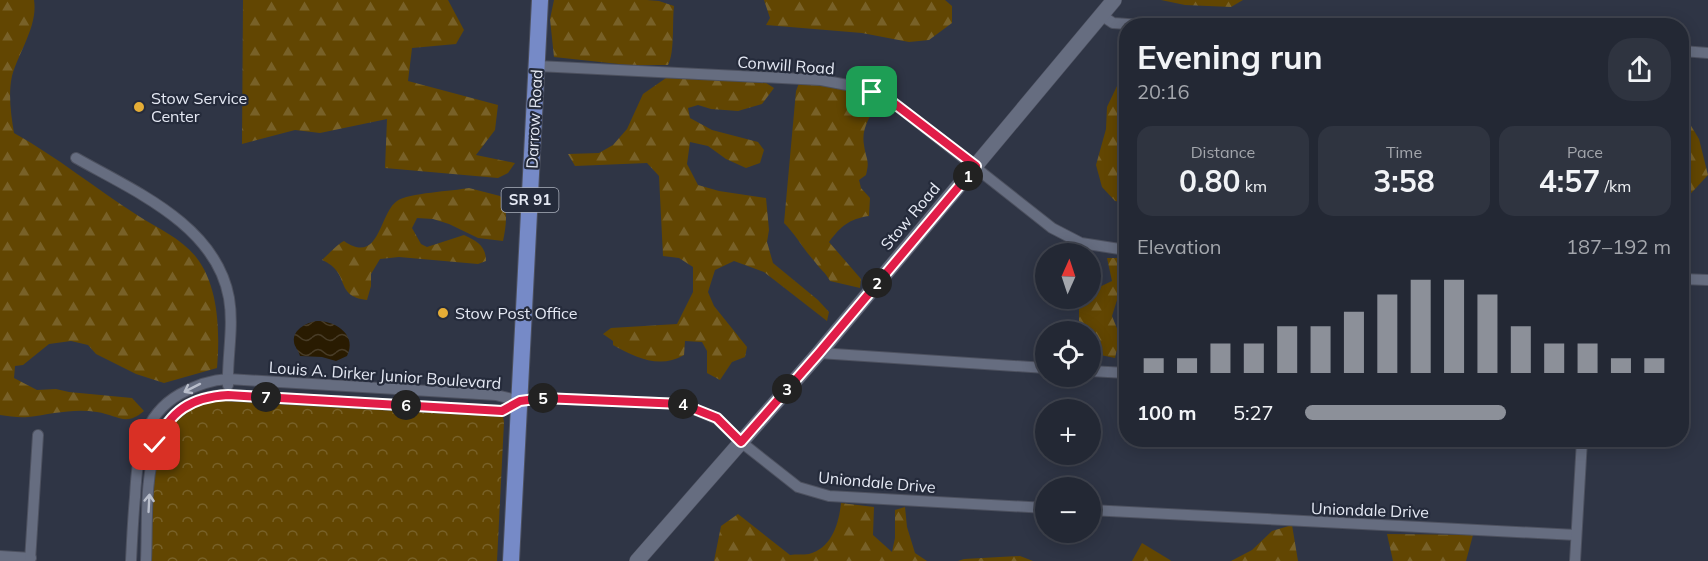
<!DOCTYPE html>
<meta charset="utf-8">
<style>
body{margin:0;font-family:Mulish,sans-serif;background:#2f3440;color:#f1f3f6;height:100vh;display:flex;flex-direction:column;font-size:22px;white-space:nowrap}
*{box-sizing:border-box;margin:0}
p{font-size:20px;color:#a3a6ac}
.icon{flex:none;width:33px;height:33px;fill:none;stroke:currentColor;stroke-width:2;stroke-linecap:round;stroke-linejoin:round}
.map{position:relative;flex:1;overflow:hidden}
.drawer{position:absolute;left:1119px;top:18px;width:570px;height:429px;display:flex;flex-direction:column;background:#232834;border-radius:24px;box-shadow:0 3px 15px #0003,0 0 0 2px #40444f}
.drawer>*{flex:none}
.needle{width:39px;rotate:3deg}
.buttons{position:absolute;left:1035px;top:243px;display:grid;gap:12px}
.buttons a{display:grid;place-items:center;width:66px;height:66px;border-radius:50%;background:#232834;box-shadow:0 3px 15px #0003,0 0 0 2px #40444f;font-size:30px}
.pin{position:absolute;display:grid;place-items:center;width:51px;height:51px;color:#fff;margin:-26px;border-radius:12px;box-shadow:0 3px 9px #0006}
.km{position:absolute;width:30px;height:30px;margin:-15px;border-radius:50%;background:#222;color:#fff;font-size:16px;line-height:30px;text-align:center}
.round{display:grid;place-items:center;flex:none;width:63px;height:63px;border-radius:24px;background:#2f3440}
.head{display:flex;align-items:center;justify-content:space-between;height:102px;padding:0 18px}
h1{font-size:33px;font-weight:700;line-height:45px}
.metrics{display:grid;grid-template-columns:repeat(3,1fr);gap:9px;height:102px;padding:6px 18px}
.metrics div{display:grid;align-content:center;border-radius:15px;background:#2f3440;text-align:center}
.metrics b{font-size:30px;font-weight:700}
.metrics small{font-size:16px;font-weight:400}
.metrics p{font-size:16px}
.chart{height:168px;padding:12px 18px}
.chart p{display:flex;justify-content:space-between}
.chart svg{width:100%;height:108px;margin-top:6px;stroke:#8c9099;stroke-width:6}
ul{padding:0 18px;list-style:none;font-size:20px}
li{display:grid;grid-template-columns:96px 72px 1fr;align-items:center;height:45px}
li i{height:15px;border-radius:8px;background:#8c9099}
.map>svg:first-child{display:block}
.forest{fill:url(#forest-firs)}
.park{fill:url(#park-crowns)}
.water{fill:url(#water-waves)}
.lines{fill:none;stroke-linecap:round;stroke-linejoin:round}
.street-casing{stroke:#4d515f;stroke-width:12}
.secondary-casing{stroke:#4d515f;stroke-width:16}
.primary-casing{stroke:#4d515f;stroke-width:18}
.street{stroke:#666d80;stroke-width:10}
.secondary{stroke:#666d80;stroke-width:15}
.primary{stroke:#768ac7;stroke-width:16}
.oneway{stroke:#b9becb}
.route-casing{stroke:#fff;stroke-width:12}
.route{stroke:#e11d48;stroke-width:8}
.poi-dot{fill:#e5ad36;stroke:#252b3b;stroke-width:2}
.labels{text-anchor:middle;stroke-width:4.5;stroke-linejoin:round;paint-order:stroke}
.shield{fill:#252b3b;stroke:#abb0bc;stroke-width:1.5}
.shield-label{font-size:15px;font-weight:bold;fill:#e5e9f4}
.street-label{font-size:16px;fill:#e5e9f4;stroke:#252b3b}
.poi-label{font-size:16px;fill:#e5e9f4;stroke:#252b3b;text-anchor:start}
</style>
<div class="map">
<svg width="1708" height="561" viewBox="0 0 1708 561">
<defs>
<pattern id="forest-firs" width="22" height="20" patternUnits="userSpaceOnUse" patternTransform="scale(1.5)"><rect width="22" height="20" fill="#624602"/><path d="M5 1l3.5 6h-7zM16 11l3.5 6h-7z" fill="#786128"/></pattern>
<pattern id="park-crowns" width="20" height="18" patternUnits="userSpaceOnUse" patternTransform="scale(1.5)"><rect width="20" height="18" fill="#624602"/><path d="M2 6a3 3 0 1 1 6 0M12 15a3 3 0 1 1 6 0" fill="none" stroke="#786128"/></pattern>
<pattern id="water-waves" width="16" height="10" patternUnits="userSpaceOnUse" patternTransform="scale(1.5)"><rect width="16" height="10" fill="#291b01"/><path d="M0 5q4-4 8 0t8 0" fill="none" stroke="#483c27"/></pattern>
</defs>
<rect width="100%" height="100%" fill="#2f3545"/>
<g class="forest">
<path d="M0,0h34c4,26 -15,51 -22,76 -4,18 -1,39 2,57 43,24 81,55 123,82 20,13 44,23 59,42 23,29 24,76 21,111l-53,15 -28,-9 -40,-20 -8,-9 -17,-4 -22,3 -26,21 -8,1 -1,12 23,12 19,-1 13,3 63,6 12,13c-18,16 -27,4 -47,1 -23,-4 -46,2 -69,5 -9,1 -19,-1 -28,-2z"/>
<path d="M243,0h205l16,30 -8,14 -44,4 -4,33 90,24 -3,25 -19,25 39,8 -7,10 -10,5 -113,-10 2,-49 -67,14 -25,-3 -53,14z"/>
<path d="M554,0h93l12,1 15,5c-2,17 1,46 -6,59h-40l-74,-8 -4,-38z"/>
<path d="M764,0h181l7,6v17l-23,17 -20,2 -47,-9 -96,-8 4,-7z"/>
<path d="M1161,0h82l-12,7 -46,-2z"/>
<path d="M1126,67v136l-11,-2 -13,-14 -6,-22 10,-36 1,-22z"/>
<path d="M666,78l97,3 11,7 -12,16 -24,7 -27,-2 -13,-4 -10,3 2,10 22,12 46,12 6,8 -4,13 -14,5 -20,-9 -18,-13 -18,-4 -3,22 11,21 21,6 47,7 3,32 -2,12 6,21 45,37 11,12 -2,9 -63,-49 -30,-11 -19,9 -7,22 6,14 33,41 -2,10 -13,5 -12,18 -13,-7v-22l-5,-9 -17,-1 -1,14c-24,14 -48,3 -71,-10v-4l-10,-7 8,-6 66,-4 16,-32v-25l-14,-9 -16,-2 -4,-80 -12,-13 -72,3 -7,-12 31,-1 14,-8 14,-16 16,-35z"/>
<path d="M799,83c24,2 63,1 79,20 -8,13 -17,26 -14,42 2,15 6,14 2,30l-7,5 2,8 9,10 -1,18c-20,3 -28,10 -40,26l32,37 -1,9 -30,-7c-4,-8 -10,-12 -15,-19 -11,-12 -19,-27 -31,-39l12,-132z"/>
<path d="M1682,111l17,28 9,36 -26,28z"/>
<path d="M469,188l31,8c9,12 6,31 3,45l-25,-3 -29,-14 -16,-5 -16,-1 -5,10 9,16 6,3 37,-12c13,6 22,11 22,26l-8,3 -79,-7 -19,2 -9,15v12l-4,14c-34,-4 -15,-27 -45,-40 7,-6 14,-15 22,-19 36,25 35,-28 53,-40 11,-8 56,-10 72,-13z"/>
<path d="M1107,258h19v45l-9,-3 -5,16 8,20 -5,22 -24,-5 -1,-21 -11,-1v-32l11,-1 1,-7 21,-10z"/>
<path d="M841,503l33,4 -1,28 19,17 3,-14v-28l10,-3 2,20 8,26 12,8h-213l7,-35 17,-12 52,41c6,-1 13,0 19,-1 23,-6 30,-31 32,-51z"/>
<path d="M1292,525l6,36h-67l21,-11 20,-19z"/>
<path d="M1387,534l86,1 -7,26h-73z"/>
<path d="M1142,543l28,17 1,1h-39z"/>
<path d="M1020,556l13,5h-75l6,-2z"/>
</g>
<path class="park" d="M208,396l294,15 2,11 -7,139h-351l5,-98 12,-35z"/>
<path class="water" d="M319,321c19,1 38,15 28,35l-11,5 -14,-4 -22,-1c-1,-5 -6,-10 -6,-14 -2,-13 15,-21 25,-21z"/>
<g class="lines">
<g class="street-casing">
<g id="street">
<path d="M1101,15l12,8 43,3"/>
<path d="M1682,51l26,2"/>
<path d="M537,66l284,14 42,8 28,13 161,127 29,15 45,7"/>
<path d="M76,158c58,33 140,67 153,140 5,29 -2,59 -1,87"/>
<path d="M1682,279l26,1"/>
<path d="M819,353l227,15"/>
<path d="M1090,371l36,2"/>
<path d="M1090,510l486,25"/>
<path d="M0,556l31,2"/>
<path d="M30,561l8,-126"/>
<path d="M131,561c1,-21 2,-43 4,-64 2,-41 6,-81 45,-103 16,-9 30,-14 48,-15l268,16 24,6"/>
<path d="M146,561c3,-62 -10,-158 75,-166l281,16 18,-10 23,-3 139,6 35,15 24,23 57,45 31,9 217,12"/>
<path d="M1575,561l7,-121"/>
</g>
</g>
<g class="secondary-casing">
<path id="secondary" d="M637,561l182,-208 295,-353"/>
</g>
<g class="primary-casing">
<path id="primary" d="M511,561l29,-561"/>
</g>
<use href="#street" class="street"/>
<use href="#secondary" class="secondary"/>
<use href="#primary" class="primary"/>
</g>
<defs><path id="oneway-shaft" d="M-6 0H5M1.5-3L5.5 0L1.5 3" fill="none" stroke-width="1.6" stroke-linecap="round" stroke-linejoin="round" transform="scale(1.5)"/></defs>
<g class="oneway">
<use href="#oneway-shaft" transform="translate(192 388) rotate(153)"/>
<use href="#oneway-shaft" transform="translate(149 503) rotate(-87)"/>
</g>
<g class="lines">
<g class="route-casing">
<path id="route" d="M155,445c15,-34 36,-48 73,-50l274,16 18,-10 23,-3 139,6 35,14 24,24 78,-89 157,-187 -85,-65 -19,-9"/>
</g>
<use href="#route" class="route"/>
</g>
<g class="poi-dot">
<circle cx="139" cy="107" r="6"/>
<circle cx="443" cy="313" r="6"/>
</g>
<g class="labels">
<rect class="shield" x="501.5" y="188" width="57" height="24" rx="4.5"/>
<g class="shield-label">
<text x="530" y="205">SR 91</text>
</g>
<g class="street-label">
<text transform="translate(786 65) rotate(4)" y="6">Conwill Road</text>
<text transform="translate(534 119) rotate(-87)" y="6">Darrow Road</text>
<text transform="translate(910 216) rotate(-50)" y="6">Stow Road</text>
<text transform="translate(385 375) rotate(4)" y="6">Louis A. Dirker Junior Boulevard</text>
<text transform="translate(877 482) rotate(5)" y="6">Uniondale Drive</text>
<text transform="translate(1370 510) rotate(2)" y="6">Uniondale Drive</text>
</g>
<g class="poi-label">
<text x="151" y="104">Stow Service<tspan x="151" dy="18">Center</tspan></text>
<text x="455" y="319">Stow Post Office</text>
</g>
</g>
</svg>
<div class="buttons">
<a><svg class="needle" viewBox="-14 -14 28 28"><path d="M0-13l5 13h-10z" fill="#e53935"/><path d="M0 13l5-13h-10z" fill="#a3a6ac"/></svg></a>
<a><svg class="icon" aria-label="locate" viewBox="0 0 24 24"><circle cx="12" cy="12" r="6"/><path d="M12 2v4M12 18v4M2 12h4M18 12h4"/></svg></a>
<a>+</a>
<a>−</a>
</div>
<div class="pin" style="left:872px;top:92px;background:#1e9e55"><svg class="icon" aria-label="arrive" viewBox="0 0 24 24"><path d="M6 21V4h12l-3 4 3 4H6"/></svg></div>
<div class="pin" style="left:155px;top:445px;background:#d93025"><svg class="icon" aria-label="check" viewBox="0 0 24 24"><path d="M5 12l5 5 9-10"/></svg></div>
<b class="km" style="left:968px;top:176px">1</b>
<b class="km" style="left:877px;top:283px">2</b>
<b class="km" style="left:787px;top:389px">3</b>
<b class="km" style="left:683px;top:404px">4</b>
<b class="km" style="left:543px;top:398px">5</b>
<b class="km" style="left:406px;top:405px">6</b>
<b class="km" style="left:266px;top:397px">7</b>
<section class="drawer">
<div class="head"><div><h1>Evening run</h1><p>20:16</p></div><a class="round"><svg class="icon" aria-label="share" viewBox="0 0 24 24"><path d="M12 15V3M7 8l5-5 5 5M5 13v7h14v-7"/></svg></a></div>
<div class="metrics">
<div><p>Distance</p><b>0.80<small> km</small></b></div>
<div><p>Time</p><b>3:58</b></div>
<div><p>Pace</p><b>4:57<small> /km</small></b></div>
</div>
<div class="chart"><p><span>Elevation</span>187–192 m</p>
<svg viewBox="0 0 160 44" preserveAspectRatio="none"><path d="M5 44V38M15 44V38M25 44V32M35 44V32M45 44V25M55 44V25M65 44V19M75 44V12M85 44V6M95 44V6M105 44V12M115 44V25M125 44V32M135 44V32M145 44V38M155 44V38"/></svg>
</div>
<ul>
<li><b>100 m</b>5:27<i style="width:55%"></i></li>
</ul>
</section>
</div>
